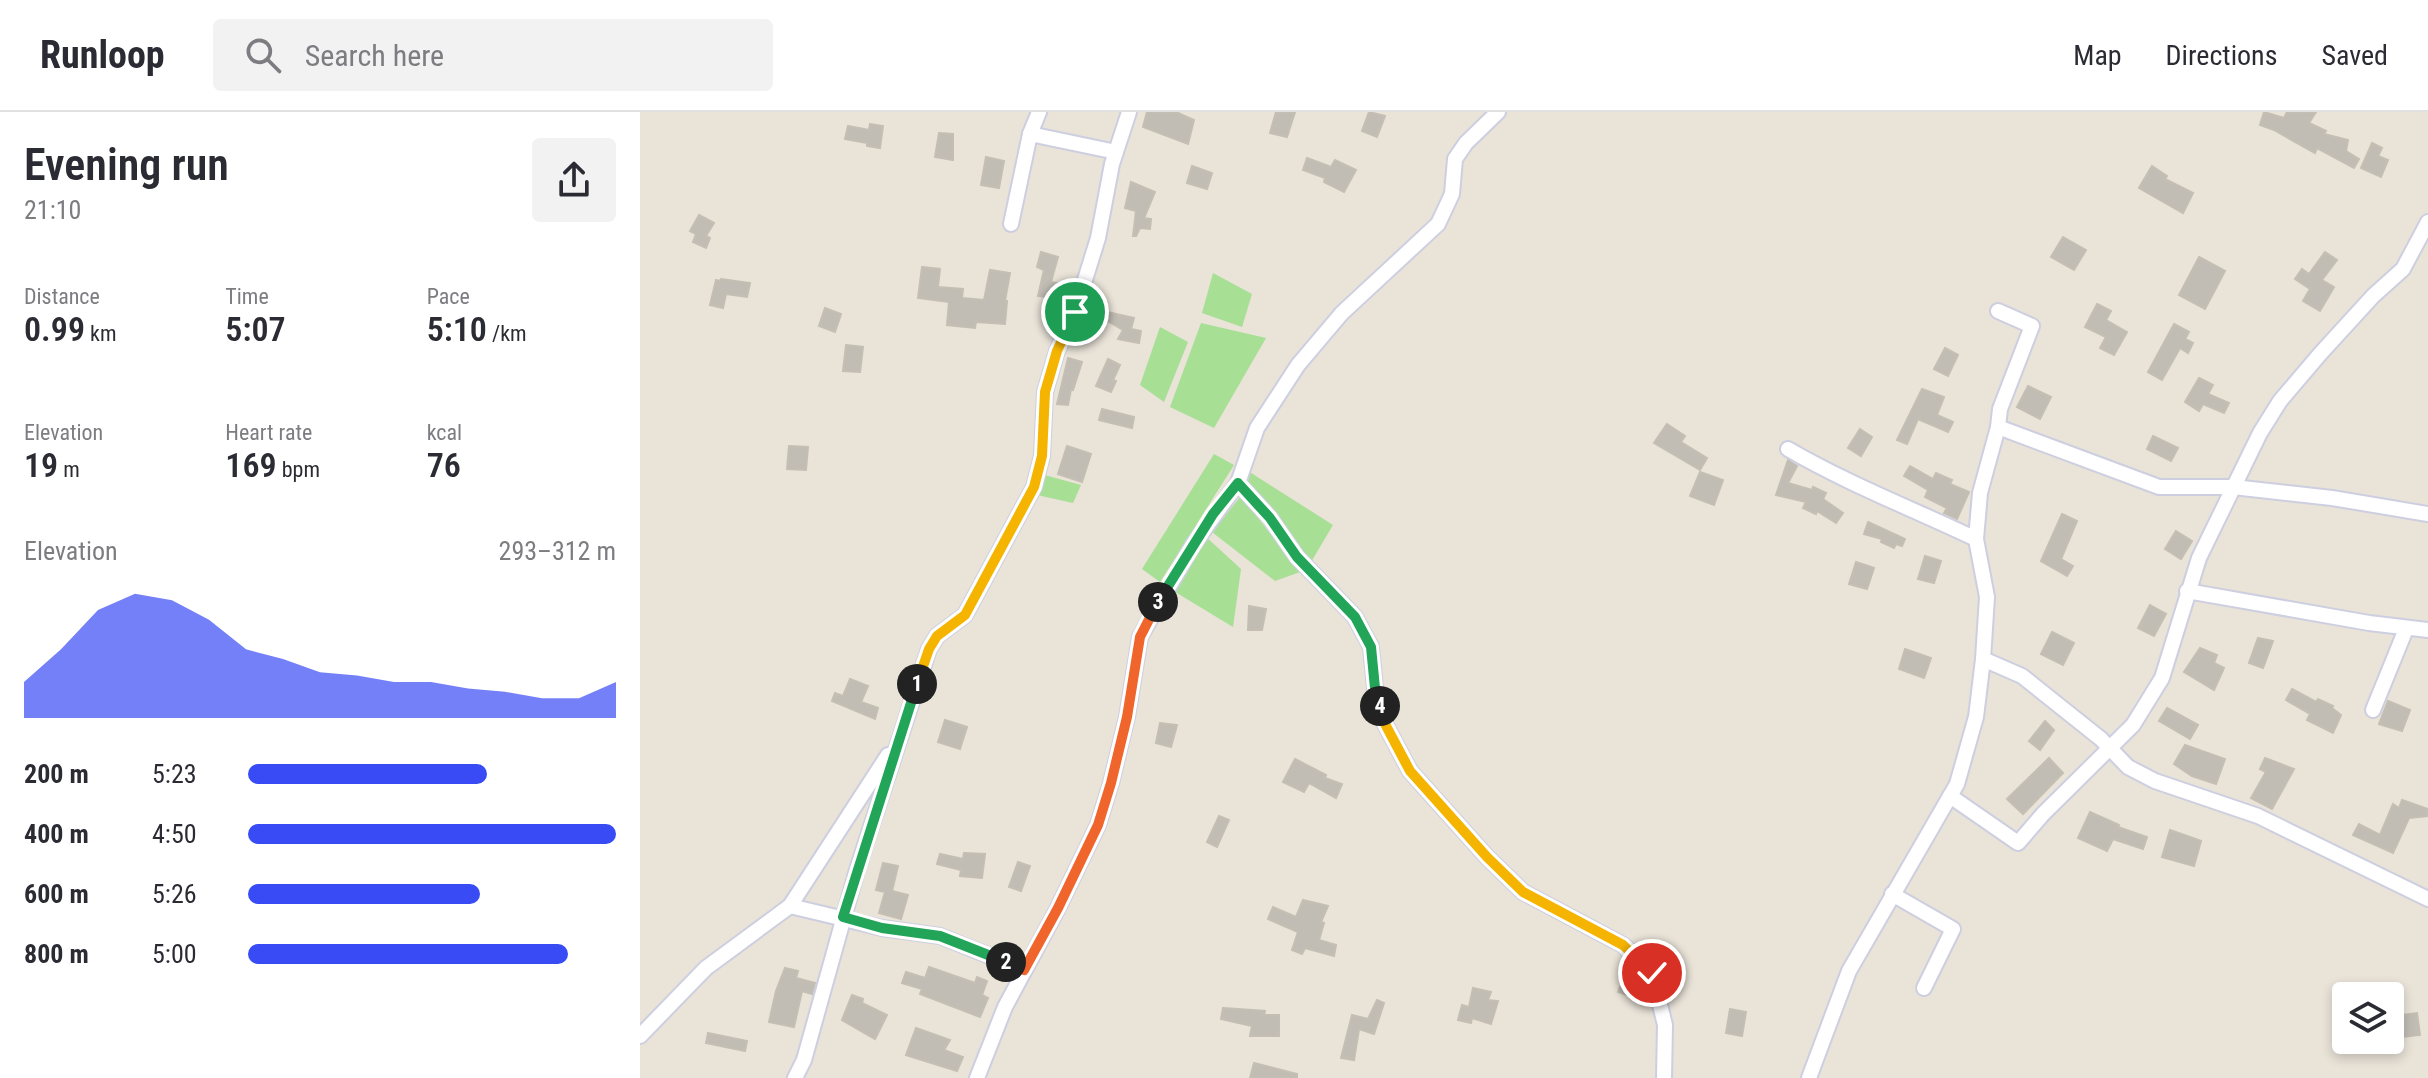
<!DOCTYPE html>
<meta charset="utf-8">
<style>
body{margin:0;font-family:"Roboto Condensed",sans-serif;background:#f2f2f3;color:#2b2b33;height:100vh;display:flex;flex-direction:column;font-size:30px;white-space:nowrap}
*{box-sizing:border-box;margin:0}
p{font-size:26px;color:#7c7c81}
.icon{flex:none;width:44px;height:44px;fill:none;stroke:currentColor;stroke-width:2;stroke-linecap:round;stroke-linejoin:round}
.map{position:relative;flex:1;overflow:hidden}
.sheet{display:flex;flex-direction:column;background:#fff;width:640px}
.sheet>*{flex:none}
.tools{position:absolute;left:1692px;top:870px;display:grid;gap:16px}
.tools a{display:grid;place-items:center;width:72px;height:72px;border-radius:8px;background:#fff;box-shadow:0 4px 12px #0003;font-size:40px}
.pin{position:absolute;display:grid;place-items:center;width:68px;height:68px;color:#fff;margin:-34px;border:4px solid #fff;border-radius:50%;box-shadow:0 2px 8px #0007}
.km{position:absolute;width:40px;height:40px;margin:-20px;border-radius:50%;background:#222;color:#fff;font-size:22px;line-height:40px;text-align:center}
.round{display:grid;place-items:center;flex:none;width:84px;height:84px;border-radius:8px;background:#f2f2f3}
.overview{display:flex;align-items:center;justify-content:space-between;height:136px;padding:0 24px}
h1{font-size:44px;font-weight:600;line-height:60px}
.metrics{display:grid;grid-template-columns:repeat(3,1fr);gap:12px;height:136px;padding:8px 24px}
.metrics div{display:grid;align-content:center}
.metrics b{font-size:34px;font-weight:600}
.metrics small{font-size:22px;font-weight:400}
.metrics p{font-size:22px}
.chart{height:224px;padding:16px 24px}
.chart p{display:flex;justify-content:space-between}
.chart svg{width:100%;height:144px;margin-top:8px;fill:#394bf5;opacity:.7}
ul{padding:0 24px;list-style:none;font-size:26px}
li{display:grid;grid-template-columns:128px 96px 1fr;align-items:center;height:60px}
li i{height:20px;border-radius:10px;background:#394bf5}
header{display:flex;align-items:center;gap:48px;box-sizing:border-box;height:112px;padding:0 40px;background:#fff;border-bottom:2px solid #e1e1e2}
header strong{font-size:38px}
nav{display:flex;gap:44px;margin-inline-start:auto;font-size:28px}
.search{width:560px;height:72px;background:#f2f2f3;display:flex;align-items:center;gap:20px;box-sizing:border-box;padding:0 28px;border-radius:8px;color:#7c7c81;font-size:30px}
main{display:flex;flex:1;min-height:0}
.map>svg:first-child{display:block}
.green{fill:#a7df95}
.building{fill:#c1bdb5;stroke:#c4bfb2;stroke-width:2}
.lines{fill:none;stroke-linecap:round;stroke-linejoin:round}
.minor-casing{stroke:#cdcfe0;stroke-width:18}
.minor{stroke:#fff;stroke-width:14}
.split-1-casing{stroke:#fff;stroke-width:16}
.split-2-casing{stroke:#fff;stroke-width:16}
.split-3-casing{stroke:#fff;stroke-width:16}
.split-4-casing{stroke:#fff;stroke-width:16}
.split-5-casing{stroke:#fff;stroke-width:16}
.split-1{stroke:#f5b400;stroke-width:10}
.split-2{stroke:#22a559;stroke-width:10}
.split-3{stroke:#f0652b;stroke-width:10}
.split-4{stroke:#22a559;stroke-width:10}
.split-5{stroke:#f5b400;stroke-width:10}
</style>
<header>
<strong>Runloop</strong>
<div class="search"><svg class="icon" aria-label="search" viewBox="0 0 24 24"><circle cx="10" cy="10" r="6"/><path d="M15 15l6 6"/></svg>Search here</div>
<nav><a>Map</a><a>Directions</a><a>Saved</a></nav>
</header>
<main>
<section class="sheet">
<div class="overview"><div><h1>Evening run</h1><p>21:10</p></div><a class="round"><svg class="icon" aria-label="share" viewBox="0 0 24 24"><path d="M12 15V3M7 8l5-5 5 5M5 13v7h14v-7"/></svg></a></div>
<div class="metrics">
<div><p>Distance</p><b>0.99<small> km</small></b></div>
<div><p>Time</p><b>5:07</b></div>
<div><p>Pace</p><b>5:10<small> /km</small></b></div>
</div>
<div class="metrics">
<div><p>Elevation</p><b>19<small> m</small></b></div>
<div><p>Heart rate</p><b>169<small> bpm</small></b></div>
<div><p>kcal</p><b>76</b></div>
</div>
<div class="chart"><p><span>Elevation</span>293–312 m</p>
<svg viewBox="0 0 160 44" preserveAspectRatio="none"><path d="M0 44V33L10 23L20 11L30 6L40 8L50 14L60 23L70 26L80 30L90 31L100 33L110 33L120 35L130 36L140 38L150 38L160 33V44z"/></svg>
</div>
<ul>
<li><b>200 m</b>5:23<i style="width:65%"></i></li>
<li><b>400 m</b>4:50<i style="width:100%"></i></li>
<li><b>600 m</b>5:26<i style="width:63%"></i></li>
<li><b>800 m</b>5:00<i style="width:87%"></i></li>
</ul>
</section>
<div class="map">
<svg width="1788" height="966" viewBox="0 0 1788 966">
<rect width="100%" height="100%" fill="#e9e3d8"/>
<g class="green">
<path d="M573,161l39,21 -10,33 -40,-14z"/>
<path d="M561,211l65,15 -52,90 -44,-21z"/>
<path d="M520,215l28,15 -24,60 -24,-17z"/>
<path d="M574,342l20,11 -74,117 -18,-13z"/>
<path d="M608,359l85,54 -22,37 -67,-80z"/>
<path d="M401,362l40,11 -8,18 -36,-8z"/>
<path d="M601,384l59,76 -25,9 -63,-49z"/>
<path d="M565,424l36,33 -8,58 -61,-37z"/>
</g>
<g class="building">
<path d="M507,0h29l18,8 -6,24 -45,-17z"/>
<path d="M636,0h19l-8,25 -17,-4z"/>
<path d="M729,0l16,4 -8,21 -15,-6z"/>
<path d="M1624,0l20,6 3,-6h29l-7,11 17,8 -2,3 24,6 -2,11 13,8 -5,9 -37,-20 -2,5 -41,-23 -14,-5z"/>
<path d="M230,12l13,2 -3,22 -13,-2v-3l-22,-4 3,-13 21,4z"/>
<path d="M299,21l14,1v26l-18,-3z"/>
<path d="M1732,31l10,5 -4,8 10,4 -7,17 -20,-9z"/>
<path d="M346,45l18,4 -5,27 -18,-3z"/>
<path d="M667,46l24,9 4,-7 21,10 -12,22 -20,-10 1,-4 -22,-8z"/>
<path d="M552,54l20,7 -5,16 -20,-6z"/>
<path d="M1512,54l15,10 -2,3 28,14 -10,20 -44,-25z"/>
<path d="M491,70l24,10 -11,26 7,1 -1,10 -10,-1 -4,8h-3l3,-25 -11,-3z"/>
<path d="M59,103l15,8 -8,13 4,2 -4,10 -13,-6 3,-8 -6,-3z"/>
<path d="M1423,125l23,13 -12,20 -23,-13z"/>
<path d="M401,140l17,5 -7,25 6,1 -3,15 -16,-2 6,-26 -7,-3z"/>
<path d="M1685,140l12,8 -15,20 12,7 -14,24 -17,-10 7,-12 -15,-10 7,-10 7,5z"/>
<path d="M1559,145l26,14 -20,38 -26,-14z"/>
<path d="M282,155l18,2 -2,18 25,2 -1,9 22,2 6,-30 20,3 -5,28h2l-2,23 -29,-2 -1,6 -28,-3 2,-23 -31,-4z"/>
<path d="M81,167l29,4 -3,14 -21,-3 -3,14 -13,-3 6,-25 4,1z"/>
<path d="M1457,192l14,7 -5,9 21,12 -13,23 -14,-7 6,-11 -21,-10z"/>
<path d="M185,196l16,6 -6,18 -16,-6z"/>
<path d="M450,196l44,10 -3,11 10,2 -2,12 -21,-4 5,-9 -34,-20z"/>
<path d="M1534,212l15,8 -4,7 8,4 -5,10 -8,-5 -18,32 -14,-8z"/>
<path d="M206,233l17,2 -3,25 -17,-1z"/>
<path d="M1305,236l13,7 -10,21 -14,-7z"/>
<path d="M428,246l14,4 -9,28 -2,-1 -3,16 -11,-1z"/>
<path d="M468,247l12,6 -7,15 3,1 -5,11 -15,-6z"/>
<path d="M1559,266l14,7 -5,9 21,9 -5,10 -21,-9 -4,7 -14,-9z"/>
<path d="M1388,274l23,11 -11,22 -23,-12z"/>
<path d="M1282,277l22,8 -7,18 16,7 -5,10 -30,-13 -11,25 -10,-4z"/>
<path d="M462,297l32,8 -2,11 -33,-8z"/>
<path d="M1027,312l18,12 -4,6 26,16 -7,12 -46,-27z"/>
<path d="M1220,317l12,8 -11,19 -13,-8z"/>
<path d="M1513,324l25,12 -7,13 -24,-12z"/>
<path d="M149,334l19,1 -2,23 -19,-1z"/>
<path d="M427,334l24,8 -9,28 -24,-8z"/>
<path d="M1148,348l9,6 -9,17 24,7 1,-3 13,6 -3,6 20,14 -7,10 -19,-12 -1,3 -13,-6 3,-6 -30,-7z"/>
<path d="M1270,354l23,13 3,-6 16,7 -2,4 19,8 -12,27 -13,-6 3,-5 -22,-11 3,-7 -24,-14z"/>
<path d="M1060,360l23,8 -9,25 -24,-9z"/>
<path d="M1422,402l15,7 -16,38 12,7 -6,10 -26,-15z"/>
<path d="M1228,410l37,17 -3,7 -6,-2 -2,4 -13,-6 1,-3 -18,-5z"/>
<path d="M1536,419l16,10 -11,18 -16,-10z"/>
<path d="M1285,444l16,5 -7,22 -16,-4z"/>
<path d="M1216,450l18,6 -7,21 -18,-5z"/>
<path d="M1510,493l16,9 -12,22 -16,-8z"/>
<path d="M609,494l17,3 -4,21h-14z"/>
<path d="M1412,520l22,11 -11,22 -22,-11z"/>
<path d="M1618,526l15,3 -10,27 -14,-5z"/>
<path d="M1560,536l17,7 -3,8 10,5 -10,22 -30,-18z"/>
<path d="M1265,537l26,9 -7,20 -25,-9z"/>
<path d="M210,567l18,7 -7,16 17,6 -3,11 -43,-18 3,-8 8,3z"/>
<path d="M1652,577l24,13 2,-3 15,7 -1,2 9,7 -8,18 -26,-13 3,-6 -24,-14z"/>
<path d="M1748,589l22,9 -8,21 -23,-7z"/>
<path d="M1527,596l31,17 -8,14 -31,-18z"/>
<path d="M305,608l22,7 -7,22 -22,-7z"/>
<path d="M1405,609l9,9 -14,20 -11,-9z"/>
<path d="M520,611l17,2 -6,22 -15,-4z"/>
<path d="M1545,633l40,14 -9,25 -24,-8 -18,-12z"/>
<path d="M1409,646l14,15 -40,41 -16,-15z"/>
<path d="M1625,646l29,11 -22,40 -21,-11 15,-26 -6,-3z"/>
<path d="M655,647l31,16 -1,3 17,6 -6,14 -27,-15 -5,9 -21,-10z"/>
<path d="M1762,688l26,9v7l-19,2 -16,35 -40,-18 6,-11 21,11 13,-31 6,4z"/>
<path d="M1450,700l29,13 -1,2 29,10 -4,12 -30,-10 -6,12 -29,-13z"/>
<path d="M579,704l10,4 -12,27 -10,-5z"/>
<path d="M1530,718l31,11 -7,25 -32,-9z"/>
<path d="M324,741l21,1 -3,24 -22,-2 1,-6 -24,-6 3,-10 23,5z"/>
<path d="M378,750l12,4 -9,25 -12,-4z"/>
<path d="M243,751l15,3 -6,25 16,4 -7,24 -22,-6 6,-21 -9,-2z"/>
<path d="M663,788l25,6 -7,16 3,1 -5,17 17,5 -2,11 -29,-8 -3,6 -10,-4 6,-18 -30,-13 5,-12 23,10z"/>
<path d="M989,854l9,8 -8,22 -12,-4z"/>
<path d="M289,855l46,16 2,-6 10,4 -5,14 6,3 -8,19 -60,-23 2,-5 -20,-6 4,-11 19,6z"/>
<path d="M145,856l13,3 -2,7 19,5 -3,11 -10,-3 -8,36 -25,-5 7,-31z"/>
<path d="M833,876l18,4 -3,8 10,1 -7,23 -19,-6 -1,5 -13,-3 4,-15 7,2z"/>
<path d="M212,883l11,4 -1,4 25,12 -12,24 -33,-19z"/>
<path d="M737,888l7,3 -10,31 -15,-5 -5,31 -13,-2 11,-43 16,4z"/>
<path d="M583,896l42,3 -1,4h15v21h-29l2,-10 -31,-7z"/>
<path d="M1090,897l16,3 -4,24 -16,-3z"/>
<path d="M1777,901l3,22 -17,2 -3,-22z"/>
<path d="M276,916l34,12 -6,10 19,7 -6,14 -51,-16z"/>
<path d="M68,921l39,8 -2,10 -39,-8z"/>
<path d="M614,951l43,11v4h-47z"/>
</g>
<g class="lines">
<g class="minor-casing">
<g id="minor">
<path d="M858,0l-32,31 -11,16 -3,35 -14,30 -96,89 -44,52 -41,63 -19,55 32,35 27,39 58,60 16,30 4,41 9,34 26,49 77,86 36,35 100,53 29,28 13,52 -1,53"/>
<path d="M390,22l86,18"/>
<path d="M371,112l19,-90 9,-22"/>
<path d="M1358,315l161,60h74l99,11 96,16"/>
<path d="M1148,337c60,35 125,60 188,90"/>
<path d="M1547,479l182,32 59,7"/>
<path d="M1343,547l39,17 79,63 27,28 27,14 103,35 170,83"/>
<path d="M1733,598l33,-81"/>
<path d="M1310,684l68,47 25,-29 90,-89 29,-47 37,-120 61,-125 20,-32 40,-47 53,-58 30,-27 25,-47"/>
<path d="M1252,782l61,35 -29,59"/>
<path d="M150,794l98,-151"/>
<path d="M0,924l66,-68 84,-62 92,22 58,8 84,34"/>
<path d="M155,966l9,-18 53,-190 72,-221 8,-13 28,-21 69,-128 8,-31 3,-64 12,-41 18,-39 23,-74 14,-74 17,-52"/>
<path d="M337,966l28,-71 53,-99 40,-83 13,-42 16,-66 13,-80 53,-92 45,-62"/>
<path d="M1169,966l40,-107 108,-187 19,-67 7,-58 4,-62 -11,-58 4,-46 18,-66 2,-18 32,-83 -34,-15"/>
</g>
</g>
<use href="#minor" class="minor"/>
</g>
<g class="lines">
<g class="split-1-casing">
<path id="split-1" d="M277,572l12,-35 8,-13 28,-21 69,-128 8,-31 3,-64 12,-41 18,-39"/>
</g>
<g class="split-2-casing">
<path id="split-2" d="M277,572l-74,233 39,11 58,8 66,26"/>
</g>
<g class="split-3-casing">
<path id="split-3" d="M366,850l18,8 34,-62 40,-83 13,-42 16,-66 13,-80 18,-35"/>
</g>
<g class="split-4-casing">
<path id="split-4" d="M518,490l55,-88 25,-31 32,35 27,39 58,60 16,30 4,41 5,18"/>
</g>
<g class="split-5-casing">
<path id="split-5" d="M740,594l4,16 26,49 77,86 36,35 100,53 29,28"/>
</g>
<use href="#split-1" class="split-1"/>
<use href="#split-2" class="split-2"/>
<use href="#split-3" class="split-3"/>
<use href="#split-4" class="split-4"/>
<use href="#split-5" class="split-5"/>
</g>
</svg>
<div class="tools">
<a><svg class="icon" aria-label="layers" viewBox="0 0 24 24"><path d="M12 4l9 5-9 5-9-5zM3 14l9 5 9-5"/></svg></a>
</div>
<div class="pin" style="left:435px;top:200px;background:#1e9e55"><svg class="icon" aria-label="arrive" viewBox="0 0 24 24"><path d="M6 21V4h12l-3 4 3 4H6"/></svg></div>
<div class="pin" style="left:1012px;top:861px;background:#d93025"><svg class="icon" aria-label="check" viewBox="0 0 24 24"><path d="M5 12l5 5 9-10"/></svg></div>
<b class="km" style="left:277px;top:572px">1</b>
<b class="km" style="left:366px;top:850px">2</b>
<b class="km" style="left:518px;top:490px">3</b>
<b class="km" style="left:740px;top:594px">4</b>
</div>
</main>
